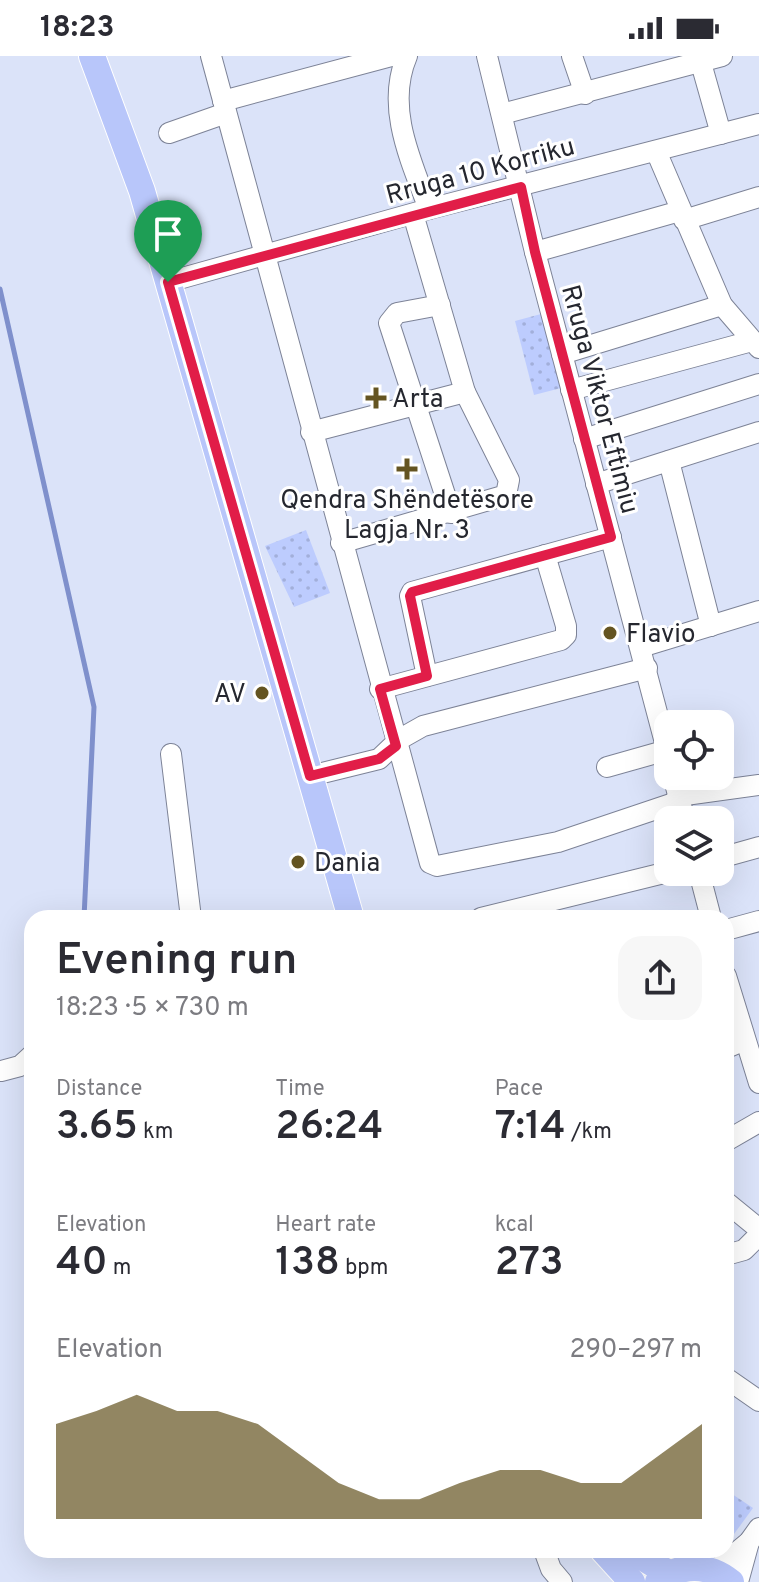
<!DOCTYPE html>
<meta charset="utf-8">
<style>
body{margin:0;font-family:Overpass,sans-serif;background:#f7f7f7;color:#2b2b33;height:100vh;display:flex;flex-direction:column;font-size:30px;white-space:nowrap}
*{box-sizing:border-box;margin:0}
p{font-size:26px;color:#7c7c81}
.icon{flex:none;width:44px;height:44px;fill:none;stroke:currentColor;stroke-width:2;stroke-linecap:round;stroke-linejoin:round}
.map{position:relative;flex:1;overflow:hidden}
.sheet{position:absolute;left:24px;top:854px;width:710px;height:648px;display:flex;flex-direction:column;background:#fff;border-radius:24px;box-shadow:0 8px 32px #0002}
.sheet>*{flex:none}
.buttons{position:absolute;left:654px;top:654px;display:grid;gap:16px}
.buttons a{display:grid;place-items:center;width:80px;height:80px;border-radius:16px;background:#fff;box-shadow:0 8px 32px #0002;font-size:40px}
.pin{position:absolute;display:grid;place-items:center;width:68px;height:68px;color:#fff;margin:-82px -34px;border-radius:50% 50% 50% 0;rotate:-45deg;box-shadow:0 0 8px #0007}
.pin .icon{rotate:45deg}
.round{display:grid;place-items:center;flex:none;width:84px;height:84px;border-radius:24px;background:#f7f7f7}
.summary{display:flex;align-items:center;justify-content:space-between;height:136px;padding:0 32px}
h1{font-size:44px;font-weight:600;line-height:60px}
.figures{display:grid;grid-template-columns:repeat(3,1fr);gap:12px;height:136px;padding:8px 32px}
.figures div{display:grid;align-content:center}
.figures b{font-size:40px;font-weight:600}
.figures small{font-size:22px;font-weight:400}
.figures p{font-size:22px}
.chart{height:224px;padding:16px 32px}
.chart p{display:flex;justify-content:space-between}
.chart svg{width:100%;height:144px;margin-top:8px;fill:#645421;opacity:.7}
.status{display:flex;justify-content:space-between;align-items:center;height:56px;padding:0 40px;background:#fff;direction:ltr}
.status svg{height:22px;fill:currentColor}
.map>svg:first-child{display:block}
.park{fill:url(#park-dots)}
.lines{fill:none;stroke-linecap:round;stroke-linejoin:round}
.stream{stroke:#7f90cc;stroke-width:5}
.minor-casing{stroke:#7d8397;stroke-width:22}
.major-casing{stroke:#fff;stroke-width:28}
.minor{stroke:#fff;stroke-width:20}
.major{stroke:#b8c6fa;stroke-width:26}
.route-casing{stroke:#fff;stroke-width:16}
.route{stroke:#e11d48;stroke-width:10}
.poi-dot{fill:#645421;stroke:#fff;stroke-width:3}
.labels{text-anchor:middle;stroke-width:6;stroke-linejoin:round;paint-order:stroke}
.street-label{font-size:26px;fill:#25272f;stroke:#fff}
.poi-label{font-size:26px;fill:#25272f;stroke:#fff;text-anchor:start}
</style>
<div class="status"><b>18:23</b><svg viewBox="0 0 49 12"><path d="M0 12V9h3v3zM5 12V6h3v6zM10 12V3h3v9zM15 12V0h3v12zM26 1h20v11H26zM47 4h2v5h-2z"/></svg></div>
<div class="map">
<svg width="759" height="1526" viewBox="0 0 759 1526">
<defs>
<pattern id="park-dots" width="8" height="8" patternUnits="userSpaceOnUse" patternTransform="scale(2)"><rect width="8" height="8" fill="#bdccfe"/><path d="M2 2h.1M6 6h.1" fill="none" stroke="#a2afda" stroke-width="1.8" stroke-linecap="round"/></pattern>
</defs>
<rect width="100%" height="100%" fill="#dbe3f9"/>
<g class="park">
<path d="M541,258l20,74 -27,7 -19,-74z"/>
<path d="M306,474l24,63 -36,14 -29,-61z"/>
<path d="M726,1434l27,18 -27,37z"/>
</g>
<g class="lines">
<path class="stream" d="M0,233l94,418 -10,211"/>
<g class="minor-casing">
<g id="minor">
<path d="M211,0l219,807 7,3 121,-24 116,-39 4,-7 81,-11"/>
<path d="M407,0c-22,51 4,105 22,153"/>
<path d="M487,0l48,196 133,502"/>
<path d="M572,0l13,38"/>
<path d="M699,0l22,78"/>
<path d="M223,45l168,-45"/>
<path d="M502,58l220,-58"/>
<path d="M169,77l57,-20"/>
<path d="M656,95l66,154 37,43"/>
<path d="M684,164l75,-23"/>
<path d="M535,196l145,-41"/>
<path d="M168,226l261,-73 330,-85"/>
<path d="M440,249l-43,8 -8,10 62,190"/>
<path d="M562,298l160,-49"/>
<path d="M571,334l181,-49"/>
<path d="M311,376l154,-40 -52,-178"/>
<path d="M584,383l175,-55"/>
<path d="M669,405l42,165"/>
<path d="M596,428l163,-52"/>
<path d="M341,487l165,-48 3,-15 -44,-88"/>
<path d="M641,591l118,-36"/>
<path d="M427,620l-17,-80 2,-4 199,-55"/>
<path d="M380,633l181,-49 5,-5v-9l-21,-71"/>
<path d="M171,698l20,164"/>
<path d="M607,711l60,-17"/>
<path d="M310,720l69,-17 21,-20 23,-13 224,-58"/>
<path d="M673,720l12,44"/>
<path d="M720,802l39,-11"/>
<path d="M699,816l12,46"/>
<path d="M481,862l187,-46"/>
<path d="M726,874l33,-9"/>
<path d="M726,920l33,107"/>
<path d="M726,992l19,-8"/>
<path d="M1,1015l19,-5 12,-11"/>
<path d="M726,1085l33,-19"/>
<path d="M726,1146l33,27"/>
<path d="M726,1199l18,-5 15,-15"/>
<path d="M726,1322l33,23"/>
<path d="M544,1494l7,19 11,13"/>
<path d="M714,1515l35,-29 10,-14"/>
<path d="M738,1526l11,-40"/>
</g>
</g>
<g class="major-casing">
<g id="major">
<path d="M92,0l50,135 209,727"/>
<path d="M603,1494l29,32"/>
<path d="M630,1494l40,24"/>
<path d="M658,1526c23,-19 51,-18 73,0"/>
</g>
</g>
<use href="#minor" class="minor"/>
<use href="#major" class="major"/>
</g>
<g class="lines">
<g class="route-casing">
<path id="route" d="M521,131l14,65 76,285 -199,55 -2,4 17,80 -47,13 16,57 -17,13 -69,17 -142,-494z"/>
</g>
<use href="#route" class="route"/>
</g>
<g class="poi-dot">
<path d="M372 330h8v8h8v8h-8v8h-8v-8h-8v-8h8z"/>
<path d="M403 401h8v8h8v8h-8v8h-8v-8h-8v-8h8z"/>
<circle cx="610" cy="577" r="8"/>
<circle cx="262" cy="637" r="8"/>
<circle cx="298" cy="806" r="8"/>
</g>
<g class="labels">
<g class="street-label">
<text transform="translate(480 114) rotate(-15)" y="9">Rruga 10 Korriku</text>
<text transform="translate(601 343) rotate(75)" y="9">Rruga Viktor Eftimiu</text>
</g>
<g class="poi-label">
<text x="392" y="351">Arta</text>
<text x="407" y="452" text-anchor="middle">Qendra Shëndetësore<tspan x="407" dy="30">Lagja Nr. 3</tspan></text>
<text x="626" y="586">Flavio</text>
<text x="246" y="646" text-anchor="end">AV</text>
<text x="314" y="815">Dania</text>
</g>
</g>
</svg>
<div class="buttons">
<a><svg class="icon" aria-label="locate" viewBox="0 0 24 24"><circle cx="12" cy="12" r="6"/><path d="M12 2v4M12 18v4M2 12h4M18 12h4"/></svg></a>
<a><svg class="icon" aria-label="layers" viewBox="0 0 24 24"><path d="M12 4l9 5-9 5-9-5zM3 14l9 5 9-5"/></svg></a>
</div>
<div class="pin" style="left:168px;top:226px;background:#1e9e55"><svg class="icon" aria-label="arrive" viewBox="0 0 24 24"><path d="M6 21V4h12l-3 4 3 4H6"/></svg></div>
<section class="sheet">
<div class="summary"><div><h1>Evening run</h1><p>18:23 · 5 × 730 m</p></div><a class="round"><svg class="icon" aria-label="share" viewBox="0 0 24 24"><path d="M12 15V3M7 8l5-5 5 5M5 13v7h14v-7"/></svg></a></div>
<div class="figures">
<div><p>Distance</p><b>3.65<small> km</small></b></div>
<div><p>Time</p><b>26:24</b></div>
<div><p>Pace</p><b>7:14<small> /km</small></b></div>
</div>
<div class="figures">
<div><p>Elevation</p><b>40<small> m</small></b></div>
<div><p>Heart rate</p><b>138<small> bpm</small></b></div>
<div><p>kcal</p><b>273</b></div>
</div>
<div class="chart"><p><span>Elevation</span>290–297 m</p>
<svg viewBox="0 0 160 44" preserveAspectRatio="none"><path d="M0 44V15L10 11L20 6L30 11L40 11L50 15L60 24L70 33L80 38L90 38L100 33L110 29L120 29L130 33L140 33L150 24L160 15V44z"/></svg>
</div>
</section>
</div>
